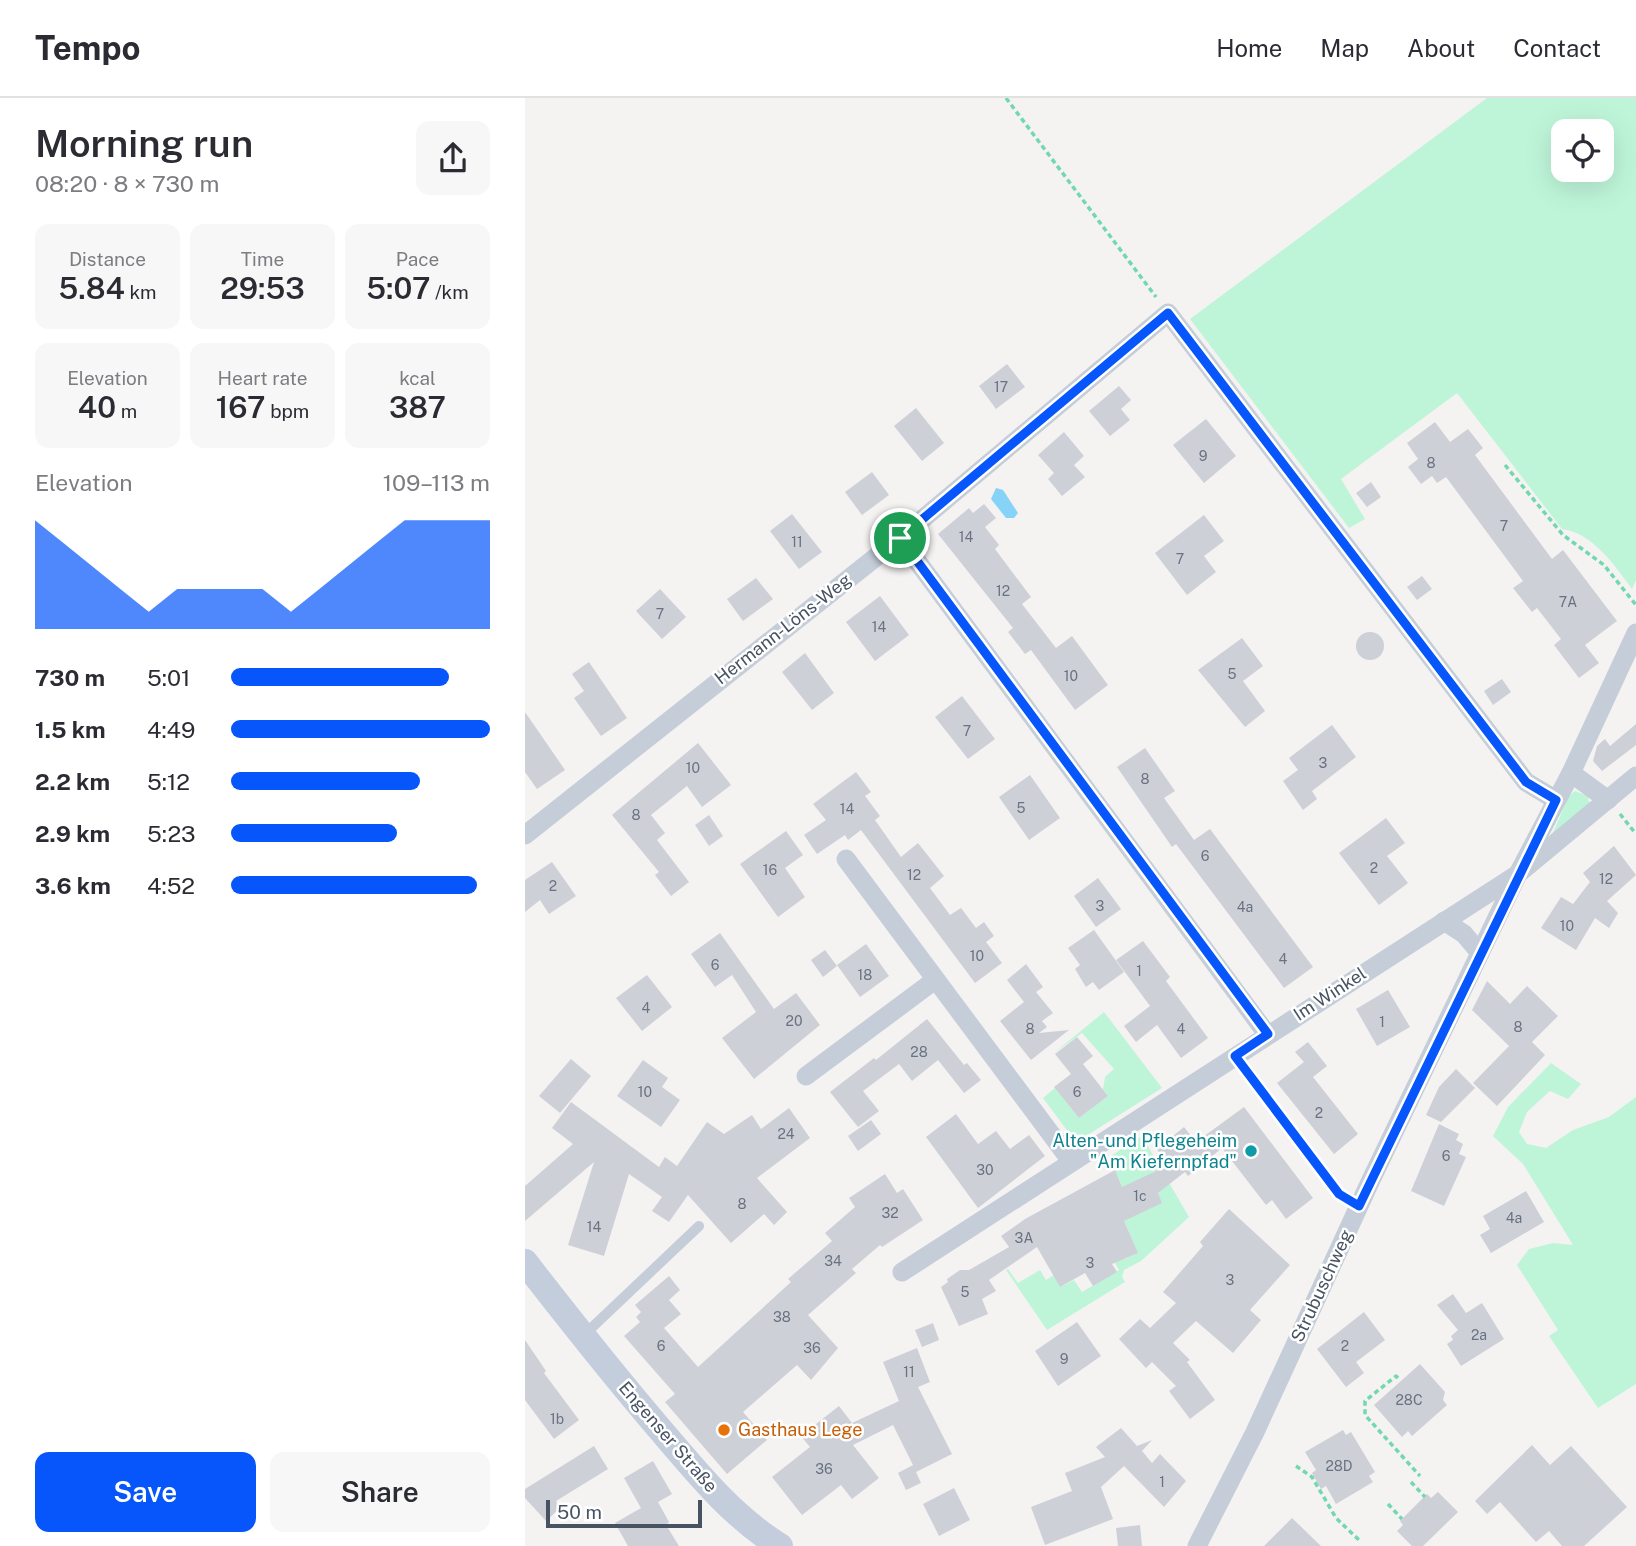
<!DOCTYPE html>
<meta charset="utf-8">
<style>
body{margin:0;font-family:"Public Sans",sans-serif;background:#f7f7f7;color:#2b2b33;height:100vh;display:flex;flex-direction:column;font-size:26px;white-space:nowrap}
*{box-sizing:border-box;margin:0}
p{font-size:23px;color:#7c7c81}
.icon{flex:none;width:38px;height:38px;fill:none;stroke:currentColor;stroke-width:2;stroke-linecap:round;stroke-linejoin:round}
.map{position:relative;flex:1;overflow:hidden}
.details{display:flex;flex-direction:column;background:#fff;width:525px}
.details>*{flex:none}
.fabs{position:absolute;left:1026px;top:21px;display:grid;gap:14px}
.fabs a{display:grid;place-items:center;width:63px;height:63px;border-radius:14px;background:#fff;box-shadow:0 7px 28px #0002;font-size:35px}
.scale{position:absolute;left:21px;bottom:18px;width:156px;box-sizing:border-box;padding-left:7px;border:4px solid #475362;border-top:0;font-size:19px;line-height:24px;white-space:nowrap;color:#475362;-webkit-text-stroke:5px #fff;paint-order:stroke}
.pin{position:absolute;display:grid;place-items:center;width:60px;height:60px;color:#fff;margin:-30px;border:4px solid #fff;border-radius:50%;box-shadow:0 2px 7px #0007}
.round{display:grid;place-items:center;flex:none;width:74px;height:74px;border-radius:14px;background:#f7f7f7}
.summary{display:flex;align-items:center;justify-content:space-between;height:119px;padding:0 35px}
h1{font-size:38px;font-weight:600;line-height:52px}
.stats{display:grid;grid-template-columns:repeat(3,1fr);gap:10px;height:119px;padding:7px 35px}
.stats div{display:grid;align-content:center;border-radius:14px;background:#f7f7f7;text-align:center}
.stats b{font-size:30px;font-weight:600}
.stats small{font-size:19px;font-weight:400}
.stats p{font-size:19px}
.chart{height:196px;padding:14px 35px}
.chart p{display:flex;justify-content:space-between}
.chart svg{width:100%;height:126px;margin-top:7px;fill:#0656fb;opacity:.7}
.primary-button{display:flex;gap:14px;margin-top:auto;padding:14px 35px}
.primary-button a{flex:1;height:80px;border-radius:14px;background:#0656fb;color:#fff;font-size:28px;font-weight:600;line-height:80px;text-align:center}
.primary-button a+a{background:#f7f7f7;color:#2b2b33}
ul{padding:0 35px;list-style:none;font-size:23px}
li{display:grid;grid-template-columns:112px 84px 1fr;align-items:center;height:52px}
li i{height:18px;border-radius:9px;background:#0656fb}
header{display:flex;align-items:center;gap:42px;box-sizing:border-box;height:98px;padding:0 35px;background:#fff;border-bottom:2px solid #e1e1e2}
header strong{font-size:33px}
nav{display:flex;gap:38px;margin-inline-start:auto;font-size:24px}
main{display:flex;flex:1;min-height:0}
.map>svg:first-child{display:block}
.green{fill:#bef5d9;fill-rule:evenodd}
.water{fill:#86d3f7}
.building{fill:#ced0d8}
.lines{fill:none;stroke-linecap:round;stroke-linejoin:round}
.path{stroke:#71d8b0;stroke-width:3.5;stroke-dasharray:5 3.5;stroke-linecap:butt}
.lane{stroke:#c5cdd8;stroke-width:10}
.street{stroke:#c5cdd8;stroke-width:19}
.secondary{stroke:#c3cddc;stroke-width:26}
.route-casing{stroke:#fff;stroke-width:14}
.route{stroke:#0656fb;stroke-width:9}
.culture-dot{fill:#0f9aa8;stroke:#fff;stroke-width:2.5}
.food-dot{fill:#e8710a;stroke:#fff;stroke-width:2.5}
.labels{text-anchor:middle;stroke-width:5;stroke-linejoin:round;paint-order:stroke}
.number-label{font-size:14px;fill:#697280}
.street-label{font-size:18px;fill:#475362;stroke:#fff}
.culture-label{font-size:18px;fill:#0d838f;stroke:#fff;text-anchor:end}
.food-label{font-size:18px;fill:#c56008;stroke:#fff;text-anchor:start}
</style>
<header>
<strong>Tempo</strong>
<nav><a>Home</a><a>Map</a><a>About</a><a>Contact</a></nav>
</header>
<main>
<section class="details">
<div class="summary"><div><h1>Morning run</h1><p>08:20 · 8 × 730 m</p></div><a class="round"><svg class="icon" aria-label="share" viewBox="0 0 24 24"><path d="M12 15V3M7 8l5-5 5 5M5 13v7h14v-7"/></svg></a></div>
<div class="stats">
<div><p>Distance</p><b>5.84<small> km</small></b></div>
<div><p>Time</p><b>29:53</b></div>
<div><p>Pace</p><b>5:07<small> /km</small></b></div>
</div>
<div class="stats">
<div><p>Elevation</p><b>40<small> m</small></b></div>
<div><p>Heart rate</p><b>167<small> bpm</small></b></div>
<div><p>kcal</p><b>387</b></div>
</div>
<div class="chart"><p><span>Elevation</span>109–113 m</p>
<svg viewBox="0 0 160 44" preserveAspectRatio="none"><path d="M0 44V6L10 14L20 22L30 30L40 38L50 30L60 30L70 30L80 30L90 38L100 30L110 22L120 14L130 6L140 6L150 6L160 6V44z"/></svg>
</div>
<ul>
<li><b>730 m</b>5:01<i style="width:84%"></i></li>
<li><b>1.5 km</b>4:49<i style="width:100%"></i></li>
<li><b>2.2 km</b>5:12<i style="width:73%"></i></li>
<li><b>2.9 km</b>5:23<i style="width:64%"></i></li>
<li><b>3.6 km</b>4:52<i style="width:95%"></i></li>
</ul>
<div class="primary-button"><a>Save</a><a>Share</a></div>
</section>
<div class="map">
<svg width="1111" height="1448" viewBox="0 0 1111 1448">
<rect width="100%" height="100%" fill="#f5f2f2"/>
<g class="green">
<path d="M962,0h149v482l-4,9c-17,-23 -39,-56 -70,-60l-105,-136 -116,86 24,40 -16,9 -159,-209zM1038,33h38v39h-38z"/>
<path d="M1050,693l13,5 1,7 -37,32 17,-39z"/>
<path d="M579,914l58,76 -76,48 -17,-3 -26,-35 12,-10 24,30 29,-22 -5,-7 2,-12 9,-8 -32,-36 -28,20z"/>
<path d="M1026,965l30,21 -13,15 -18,-8 -23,21 -8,20 8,12 19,4 27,-18 36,-13 27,-20v287l-38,24 -49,-72 9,-6 -41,-65 12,-16 24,-6 20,2 -50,-81 -30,-28 15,-29z"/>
<path d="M617,1038l47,81 -48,44 -17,9 -2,7 3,5 -78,48 -41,-60 2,-1 10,14 22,-13 6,10 8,-5 6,12 14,-7 8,12 37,-22 -7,-12 13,1 12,-6 -26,-64 10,-5 -12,-27z"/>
</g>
<path class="water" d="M471,390l7,2 15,23 -4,5h-8l-15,-19z"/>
<g class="building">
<path d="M482,266l18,23 -29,22 -17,-23z"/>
<path d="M594,288l12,14 -10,9 9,11 -20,16 -21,-25z"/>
<path d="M391,310l28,35 -22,18 -28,-35z"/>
<path d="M681,321l30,37 -32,27 -31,-38z"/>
<path d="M910,324l15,20 18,-13 15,19 -8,7 77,104 11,-9 54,71 -32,24 14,18 -20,15 -25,-33 7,-6 -24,-31 -5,4 -19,-24 10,-7 -77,-104 -9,6 -5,-7 -11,8 -13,-17 10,-8 -11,-16z"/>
<path d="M539,334l20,24 -10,9 11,12 -23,19 -14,-17 6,-6 -16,-18z"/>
<path d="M347,374l17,23 -27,20 -17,-23z"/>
<path d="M846,384l10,15 -14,10 -11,-14z"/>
<path d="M459,406l12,14 -11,9 14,18 -4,4 36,48 -9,7 34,44 16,-12 36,49 -33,25 -44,-60 -6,4 -17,-22 5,-4 -75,-94 31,-26 4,5z"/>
<path d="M267,416l30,38 -23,17 -29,-38z"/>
<path d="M679,417l20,26 -20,15 12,16 -29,23 -32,-42z"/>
<path d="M897,478l10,13 -15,11 -10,-13z"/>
<path d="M231,480l17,21 -30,22 -16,-22z"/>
<path d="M135,491l26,28 -24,22 -26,-28z"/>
<path d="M355,498l29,39 -34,26 -29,-39z"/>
<circle cx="845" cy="548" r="14"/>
<path d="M717,540l21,28 -20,15 22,30 -20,16 -47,-57z"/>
<path d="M280,555l29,40 -22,17 -30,-38z"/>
<path d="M64,564l38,56 -26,18 -27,-38 10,-7 -12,-17z"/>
<path d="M977,581l9,13 -18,13 -9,-14z"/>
<path d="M437,598l33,43 -27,20 -33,-42z"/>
<path d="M0,614l40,58 -28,19 -12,-17z"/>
<path d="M1111,626v21l-34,26 -9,-10 4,-15 8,-7 5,7z"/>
<path d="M807,627l24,32 -44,34 5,8 -14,11 -20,-29 15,-11 -9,-12z"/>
<path d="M173,645l33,42 -29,22 -15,-21 -36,29 14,18 -8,7 32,42 -18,14 -16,-21 4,-3 -47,-57z"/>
<path d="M620,650l30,43 -11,7 30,42 16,-11 103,138 -29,21 -108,-144 -4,3 -55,-80z"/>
<path d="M331,674l15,20 -6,4 15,20 -5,4 26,37 17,-14 26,33 -14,12 20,27 11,-7 15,20 8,-6 10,14 -8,6 16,21 -27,20 -114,-153 -13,10 -3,-5 -28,19 -13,-19 22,-15 -13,-16z"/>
<path d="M505,677l30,43 -31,22 -30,-43z"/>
<path d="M184,717l14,21 -14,10 -14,-21z"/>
<path d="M861,720l19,25 -18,13 21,27 -29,22 -40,-52z"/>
<path d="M261,733l17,24 -18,13 20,29 -27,20 -38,-53z"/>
<path d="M1089,748l22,29 -29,26 11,12 -9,15 -14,-10 -19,32 -35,-22 20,-31 12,7 17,-22 -7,-9z"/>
<path d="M27,764l24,34 -27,18 -9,-14 -15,12v-32z"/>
<path d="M573,780l23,31 -25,18 -22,-31z"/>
<path d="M569,832l30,42 -25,18 -6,-8 -7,5 -11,-18 5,-4 -12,-17z"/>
<path d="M195,835l54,76 22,-16 24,32 -66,54 -32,-41 34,-26 -24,-37 -17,12 -24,-33z"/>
<path d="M618,843l27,36 -4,4 42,57 -27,20 -24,-33 -21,17 -12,-16 26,-20 -34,-46z"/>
<path d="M341,846l23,32 -29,21 -23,-32z"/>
<path d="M300,852l12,16 -14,11 -12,-17z"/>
<path d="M501,866l17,23 -7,5 17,21 -11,8 5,6 -8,6 30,-3 -38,30 -31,-39 24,-19 -17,-22z"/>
<path d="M122,877l25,32 -30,24 -26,-33z"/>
<path d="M962,883l23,23 17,-18 31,30 -26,26 13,13 -48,51 -24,-23 36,-37 -37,-36z"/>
<path d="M863,892l22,37 -33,19 -21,-37z"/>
<path d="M402,921l37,46 3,-2 14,17 -17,13 -26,-33 -26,21 -13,-17 -36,27 16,20 -21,16 -28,-35 44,-34 2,2z"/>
<path d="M552,939l16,19 -10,8 25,32 -29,22 -25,-31 17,-13 -16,-20z"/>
<path d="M783,944l19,24 -14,11 45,57 -24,20 -57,-71 27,-21 -9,-10z"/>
<path d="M46,961l20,17 -31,37 -21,-17z"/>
<path d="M118,962l25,18 -6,9 18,13 -19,27 -44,-31z"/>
<path d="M931,971l19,19 -34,34 -15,-7 13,-28z"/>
<path d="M46,1004l88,65 6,-10 12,9 30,-44 17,12 28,-19 9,14 28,-21 21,30 -53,40 30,34 -13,13 -10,-11 -33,29 -43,-48 -19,27 -17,-11 10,-14 -33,-23 -25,82 -36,-11 26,-83 -69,59v-35l48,-42 -21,-16z"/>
<path d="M719,1009l69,91 -27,21 -14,-19 -6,5 -44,-57 -34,28 -3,-4 -27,21 4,10 -38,18 14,32 -26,11 5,8 -24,14 -8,-13 -25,14 -23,-40 -48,33 7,11 -14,8 6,15 -29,12 -18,-39 7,-5 -1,-3 13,-9h9l40,-23 -8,-11 24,-17 90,-49 7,17 45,-21 -10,-17 27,-22 12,15z"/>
<path d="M431,1016l22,30 18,-13 14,18 19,-14 16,21 -67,52 -52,-71z"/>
<path d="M346,1022l10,14 -23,17 -10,-15z"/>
<path d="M914,1026l20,10 -3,6 7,4 -4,10 7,3 -22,49 -33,-15z"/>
<path d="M360,1076l12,19 6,-4 20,31 -41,27 -2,-2 -28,24 4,4 -48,42 30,33 -27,32 -14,-15 -54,47 24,28 -40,34 -62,-72 10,-8 -51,-58 16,-14 -4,-5 5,-5 -6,-7 34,-29 11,14 -11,10 12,14 -17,14 34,39 93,-85 -3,-3 44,-38 -7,-8 30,-26 -6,-9z"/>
<path d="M1001,1093l18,31 -53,31 -11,-18 10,-6 -7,-13z"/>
<path d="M704,1111l61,56 -40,45 11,10 -28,33 -37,-32 -23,22 17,17 -3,2 28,38 -25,19 -21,-28 7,-5 -24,-24 -6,6 -27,-29 21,-20 10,9 26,-25 -13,-11 40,-46 -3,-4z"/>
<path d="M928,1196l13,19 16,-10 22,36 -43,27 -14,-22 6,-4 -2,-4 7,-6 -21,-25z"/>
<path d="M839,1214l21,28 -29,22 8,11 -18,14 -29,-38z"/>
<path d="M552,1224l24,34 -43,30 -23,-35z"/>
<path d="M408,1225l6,17 -17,7 -7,-17z"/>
<path d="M0,1242l21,31 -2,2 35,47 -25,19 -29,-39z"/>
<path d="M392,1250l13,34 -12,5 34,67 -36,18 5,11 -15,7 -8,-17 15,-8 -20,-40 -40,20 26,33 -27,21 -11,-14 -39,30 -30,-38 38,-30 -9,-11 38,-30 13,17 47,-22 -16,-39z"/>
<path d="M895,1266l25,28 -2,8 4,5 -35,31 -4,-5 -6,6 -28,-32z"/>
<path d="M596,1330l16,18 15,-6 -10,11 10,12 8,-9 26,27 -22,26 -40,-41 -23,21 12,32 -68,26 -14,-38 41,-16 -7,-18 40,-16 -9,-10z"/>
<path d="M818,1332l3,5 5,-3 24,40 -6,4 4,6 -37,22 -10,-18 -5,3 -9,-16 4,-3 -11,-18z"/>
<path d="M1007,1347l18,20 21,-19 56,61 -43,39h-22l-13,-15 -13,11 -36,-40 -13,12 -12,-13z"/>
<path d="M69,1348l14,23 -52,32 5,6 -15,14 -21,-23v-9z"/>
<path d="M128,1363l19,33 -14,8 11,20 -3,3 13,21h-51l-13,-23 26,-15 -17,-30z"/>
<path d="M429,1390l16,32 -31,16 -16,-32z"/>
<path d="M913,1394l20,20 -35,34h-11l-15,-15 6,-6 -3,-4 27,-27 4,4z"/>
<path d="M767,1420l29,28h-57z"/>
<path d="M615,1427l2,21h-24l-2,-18z"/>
</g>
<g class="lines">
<g class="path">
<path d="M481,0l150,199"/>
<path d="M980,367l58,70 41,30 32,40"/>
<path d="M1095,716l16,20"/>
<path d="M722,974l95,124"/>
<path d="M873,1280l-2,-2 -31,25v14l55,61"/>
<path d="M771,1368l16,11 24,41 24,23"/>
<path d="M886,1384l14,15"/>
<path d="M863,1406l14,15"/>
</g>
<path class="lane" d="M58,1238l116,-110"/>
<g class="street">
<path d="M375,440l367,496"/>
<path d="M1046,675l37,27"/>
<path d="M0,737l375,-297 268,-225 358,469 30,18"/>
<path d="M321,761l225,302"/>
<path d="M919,823l20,13 16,19"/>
<path d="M281,978l129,-96"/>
<path d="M377,1174l616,-398 53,-101 65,-140"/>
<path d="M672,1448l58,-114 115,-250 148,-308 118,-98"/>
</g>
<path class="secondary" d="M0,1164c45,58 91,116 139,172 35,41 70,84 116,112"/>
</g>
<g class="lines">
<g class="route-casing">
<path id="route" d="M643,215l358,469 30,18 -197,406 -20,-12 -104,-138 33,-22 -368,-496z"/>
</g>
<use href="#route" class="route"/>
</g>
<circle class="culture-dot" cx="726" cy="1053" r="7"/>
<circle class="food-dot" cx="199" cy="1332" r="7"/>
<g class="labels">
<g class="number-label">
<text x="476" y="294">17</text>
<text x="678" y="363">9</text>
<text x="906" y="370">8</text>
<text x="979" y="433">7</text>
<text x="441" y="444">14</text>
<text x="272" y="449">11</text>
<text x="655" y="466">7</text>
<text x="478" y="498">12</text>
<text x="1043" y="509">7A</text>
<text x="135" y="521">7</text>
<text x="354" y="534">14</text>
<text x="707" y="581">5</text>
<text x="546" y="583">10</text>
<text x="442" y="638">7</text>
<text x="798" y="670">3</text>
<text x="168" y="675">10</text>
<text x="620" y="686">8</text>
<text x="496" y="715">5</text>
<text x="322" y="716">14</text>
<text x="111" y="722">8</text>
<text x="680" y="763">6</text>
<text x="849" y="775">2</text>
<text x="245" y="777">16</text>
<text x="389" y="782">12</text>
<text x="1081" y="786">12</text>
<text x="28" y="793">2</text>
<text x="575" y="813">3</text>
<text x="720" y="814">4a</text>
<text x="1042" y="833">10</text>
<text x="452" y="863">10</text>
<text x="758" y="866">4</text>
<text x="190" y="872">6</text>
<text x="614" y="878">1</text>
<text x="340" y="882">18</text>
<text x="121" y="915">4</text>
<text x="269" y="928">20</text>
<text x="857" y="929">1</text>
<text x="993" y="934">8</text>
<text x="505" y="936">8</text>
<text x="656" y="936">4</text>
<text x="394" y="959">28</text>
<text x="120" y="999">10</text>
<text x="552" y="999">6</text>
<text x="794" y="1020">2</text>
<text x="261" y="1041">24</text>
<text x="921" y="1063">6</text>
<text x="460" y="1077">30</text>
<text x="615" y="1103">1c</text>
<text x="217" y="1111">8</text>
<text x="365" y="1120">32</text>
<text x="989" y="1125">4a</text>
<text x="69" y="1134">14</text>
<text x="499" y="1145">3A</text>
<text x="308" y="1168">34</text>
<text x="565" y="1170">3</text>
<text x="705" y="1187">3</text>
<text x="440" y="1199">5</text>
<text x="257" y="1224">38</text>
<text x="954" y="1242">2a</text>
<text x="136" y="1253">6</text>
<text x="820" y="1253">2</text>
<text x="287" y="1255">36</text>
<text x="539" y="1266">9</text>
<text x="384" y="1279">11</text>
<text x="884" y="1307">28C</text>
<text x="32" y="1326">1b</text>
<text x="814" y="1373">28D</text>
<text x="299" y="1376">36</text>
<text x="637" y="1389">1</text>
</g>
<g class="street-label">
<text transform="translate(258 531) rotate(-38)" y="6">Hermann-Löns-Weg</text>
<text transform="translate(805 896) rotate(-33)" y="6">Im Winkel</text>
<text transform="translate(797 1188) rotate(-65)" y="6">Strubuschweg</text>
<text transform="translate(143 1339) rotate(49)" y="6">Engenser Straße</text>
</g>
<g class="culture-label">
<text x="712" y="1049">Alten- und Pflegeheim<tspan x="712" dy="21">"Am Kiefernpfad"</tspan></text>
</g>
<g class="food-label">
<text x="213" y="1338">Gasthaus Lege</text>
</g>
</g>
</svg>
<div class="fabs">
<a><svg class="icon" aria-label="locate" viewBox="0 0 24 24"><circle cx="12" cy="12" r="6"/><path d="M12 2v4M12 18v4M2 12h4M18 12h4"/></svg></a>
</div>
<div class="scale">50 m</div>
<div class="pin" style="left:375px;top:440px;background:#1e9e55"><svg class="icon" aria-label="arrive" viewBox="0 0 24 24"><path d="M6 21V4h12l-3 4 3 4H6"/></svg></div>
</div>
</main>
